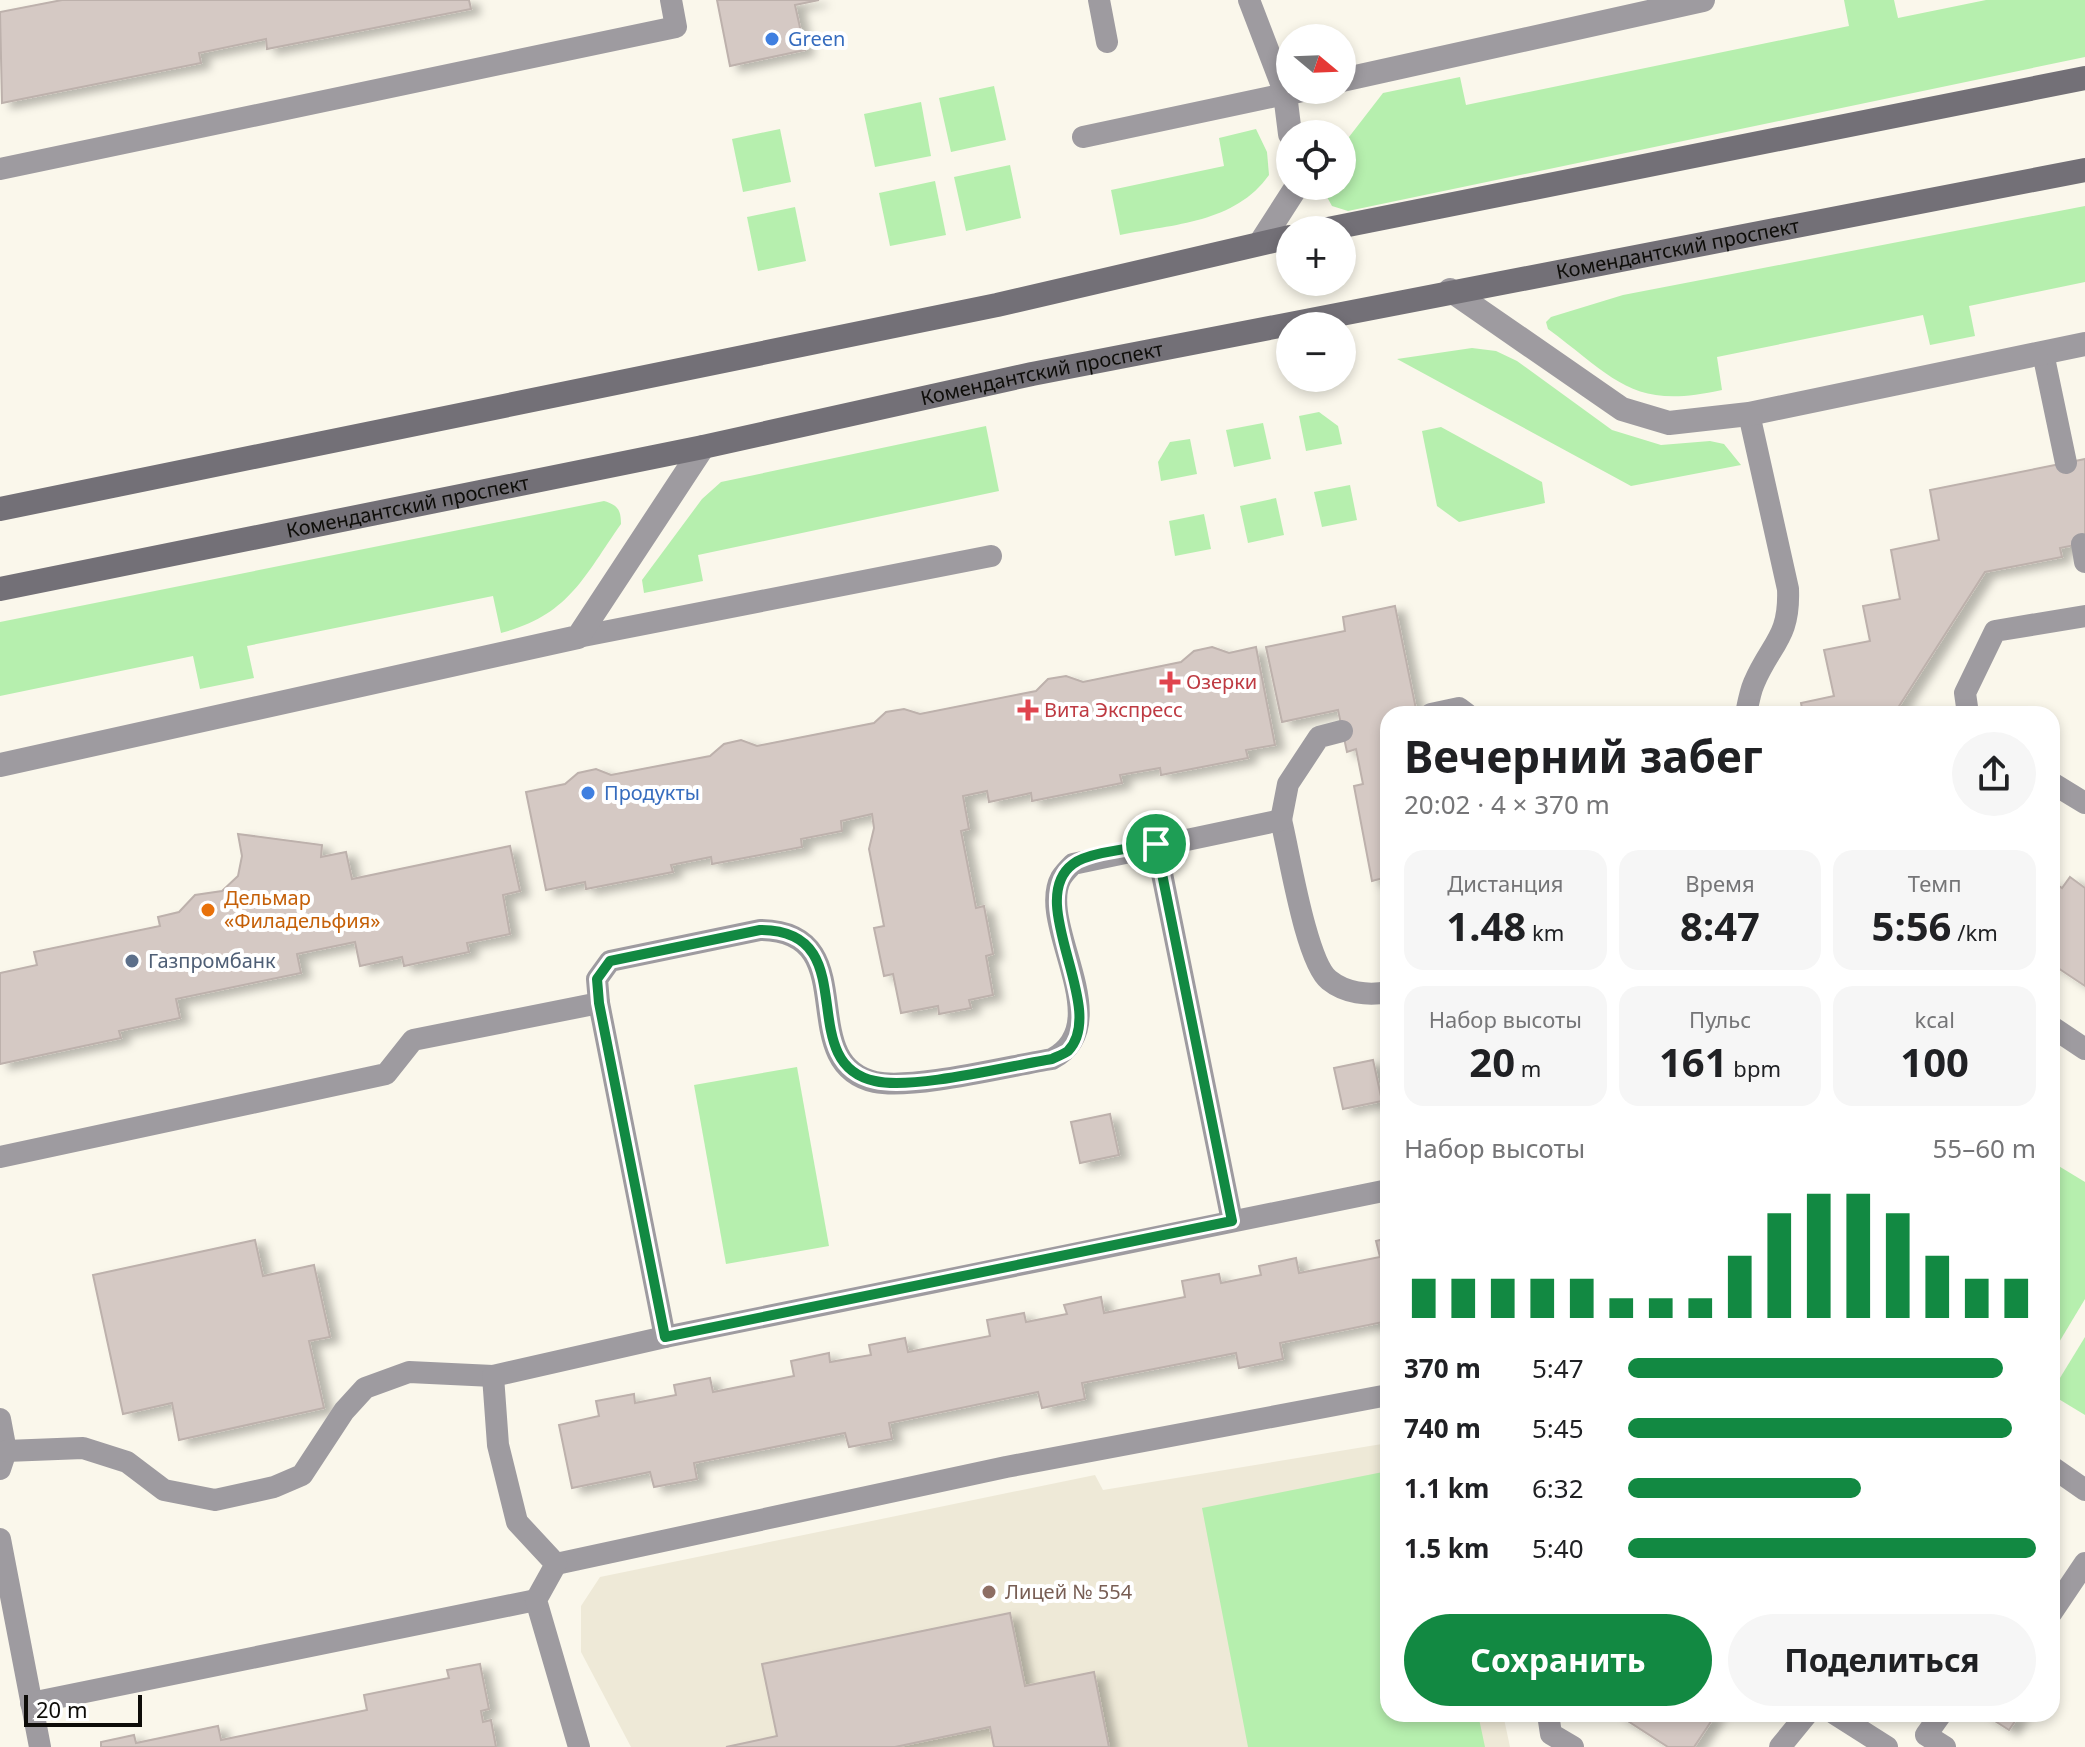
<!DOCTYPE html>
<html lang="ru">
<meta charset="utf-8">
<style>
body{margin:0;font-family:"Noto Sans",sans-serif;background:#f6f6f6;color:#202124;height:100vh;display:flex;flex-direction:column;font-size:30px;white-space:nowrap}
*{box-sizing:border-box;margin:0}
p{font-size:26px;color:#757577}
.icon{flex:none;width:44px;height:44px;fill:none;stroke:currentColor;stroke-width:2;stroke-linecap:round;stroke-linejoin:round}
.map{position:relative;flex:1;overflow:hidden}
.panel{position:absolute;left:1380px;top:706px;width:680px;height:1016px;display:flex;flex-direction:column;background:#fff;border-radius:24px;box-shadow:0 4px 12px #0003}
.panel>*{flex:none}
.needle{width:52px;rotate:109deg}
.buttons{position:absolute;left:1276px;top:24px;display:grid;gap:16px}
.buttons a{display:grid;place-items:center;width:80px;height:80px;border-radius:50%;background:#fff;box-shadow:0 4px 12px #0003;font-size:40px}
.scale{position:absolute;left:24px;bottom:20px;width:118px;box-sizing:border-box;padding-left:8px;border:4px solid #0e0d09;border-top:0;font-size:22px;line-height:28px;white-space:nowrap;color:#0e0d09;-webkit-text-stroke:6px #fff;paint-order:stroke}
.pin{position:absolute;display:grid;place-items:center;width:68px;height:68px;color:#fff;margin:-34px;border:4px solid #fff;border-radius:50%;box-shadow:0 2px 8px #0007}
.round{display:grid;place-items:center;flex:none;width:84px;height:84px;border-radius:42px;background:#f6f6f6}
.overview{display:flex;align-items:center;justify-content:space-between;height:136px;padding:0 24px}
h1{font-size:44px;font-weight:700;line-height:60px}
.stats{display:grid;grid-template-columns:repeat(3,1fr);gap:12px;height:136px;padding:8px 24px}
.stats div{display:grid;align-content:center;border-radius:20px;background:#f6f6f6;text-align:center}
.stats b{font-size:40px;font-weight:700}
.stats small{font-size:22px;font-weight:400}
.stats p{font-size:22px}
.chart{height:224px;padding:16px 24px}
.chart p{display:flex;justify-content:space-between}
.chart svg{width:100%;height:144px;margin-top:8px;stroke:#128942;stroke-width:6}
.cta{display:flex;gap:16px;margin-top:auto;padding:16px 24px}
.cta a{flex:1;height:92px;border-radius:48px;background:#128942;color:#fff;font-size:32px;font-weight:700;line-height:92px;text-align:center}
.cta a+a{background:#f6f6f6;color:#202124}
ul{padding:0 24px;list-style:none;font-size:26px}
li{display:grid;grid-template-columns:128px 96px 1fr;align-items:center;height:60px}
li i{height:20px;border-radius:10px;background:#128942}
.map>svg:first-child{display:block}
.built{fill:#eee9d7}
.green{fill:#b6efae}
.building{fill:#d5c9c4;stroke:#bdb1ac;stroke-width:2;filter:url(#shadow)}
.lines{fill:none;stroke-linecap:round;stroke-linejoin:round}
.lane{stroke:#9e9ba0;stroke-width:22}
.street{stroke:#9e9ba0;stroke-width:24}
.secondary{stroke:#737077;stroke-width:24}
.route-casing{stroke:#fff;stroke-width:16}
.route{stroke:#128942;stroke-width:10}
.shop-dot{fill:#3f7fe0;stroke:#fff;stroke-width:3}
.health-dot{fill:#e0444e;stroke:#fff;stroke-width:3}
.food-dot{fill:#e8710a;stroke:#fff;stroke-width:3}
.service-dot{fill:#5c6f8a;stroke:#fff;stroke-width:3}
.education-dot{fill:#8d6e63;stroke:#fff;stroke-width:3}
.labels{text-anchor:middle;stroke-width:8;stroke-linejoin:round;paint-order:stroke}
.shop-label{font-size:20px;fill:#366cbe;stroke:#fff;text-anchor:start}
.street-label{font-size:20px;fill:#0e0d09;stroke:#fff}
.health-label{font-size:20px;fill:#be3a42;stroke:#fff;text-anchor:start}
.food-label{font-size:20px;fill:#c56008;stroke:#fff;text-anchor:start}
.service-label{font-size:20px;fill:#4e5e75;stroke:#fff;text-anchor:start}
.education-label{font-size:20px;fill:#785e54;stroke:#fff;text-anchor:start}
</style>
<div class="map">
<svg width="2085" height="1747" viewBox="0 0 2085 1747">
<defs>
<filter id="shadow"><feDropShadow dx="9" dy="5" stdDeviation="4" flood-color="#0004"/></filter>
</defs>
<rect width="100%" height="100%" fill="#faf7eb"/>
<path class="built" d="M1388,1443v271h115l7,33h-879l-50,-95v-46l19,-29 495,-102 8,15z"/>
<g class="green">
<path d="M1844,0h50l4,18 88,-18h99v57l-737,154 -16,-5 -10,-18 20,-2v-40l41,-53 77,-16 6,28 383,-79z"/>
<path d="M994,86l12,54 -55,12 -12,-54z"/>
<path d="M921,102l10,54 -56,11 -11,-53z"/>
<path d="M780,129l11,53 -48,10 -11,-53z"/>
<path d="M1256,129l11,23 2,23c-34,48 -95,49 -149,60l-9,-45 113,-24 -5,-28z"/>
<path d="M1010,165l11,53 -55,13 -12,-54z"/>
<path d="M935,181l11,54 -56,11 -11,-53z"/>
<path d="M2085,206v76l-116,24 6,30 -45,9 -7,-30 -206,42 5,33c-90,20 -105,-10 -174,-61l-2,-7 5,-5 72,-22z"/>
<path d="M795,207l11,54 -48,10 -11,-54z"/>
<path d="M1472,348l24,3 21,10 95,69 49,15 49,-4 14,3 17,21 -110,21 -234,-127z"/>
<path d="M1319,412l19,14 4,18 -36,7 -7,-35z"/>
<path d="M1263,423l8,36 -37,8 -8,-37z"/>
<path d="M986,426l13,65 -301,64 5,26 -59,12 -2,-13 60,-81 19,-17z"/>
<path d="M1441,427l101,55 3,21 -86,19 -22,-16 -15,-75z"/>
<path d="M1190,439l7,35 -36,7 -3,-19 12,-20z"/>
<path d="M1350,485l7,35 -35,7 -8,-35z"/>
<path d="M1276,498l8,37 -36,8 -8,-37z"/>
<path d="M604,501c13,4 17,8 17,23 -38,54 -52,91 -120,109l-8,-37 -246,50 7,32 -54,11 -7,-33 -193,40v-74z"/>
<path d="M1204,514l7,35 -36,7 -6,-35z"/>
<path d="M797,1067l32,179 -103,18 -32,-179z"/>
<path d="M2052,1162l33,20v117l-33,55z"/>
<path d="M2085,1337v78l-33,-20v-4z"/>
<path d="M1388,1471v243h90l7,33h-237l-46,-239z"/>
</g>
<g class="building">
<path d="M62,0h407l2,9 -204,40 -1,-10 -67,14 2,10 -199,40 -2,-91z"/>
<path d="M717,0h102l-24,5 10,45 -75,16z"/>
<path d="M2085,459v84l-25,5 2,9 -77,15 -91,142h-91l-2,-11 33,-7 -10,-46 46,-9 -7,-35 37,-7 -9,-49 48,-10 -9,-50z"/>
<path d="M1395,606l22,108h-29v167l-1,-4 -15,4 -18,-95 9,-2 -7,-35 -9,3 -9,-42 -56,12 -16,-75 79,-16 -2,-14z"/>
<path d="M1212,647l17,6 27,-6 19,98 -29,5 2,8 -87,17 -1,-7 -40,7 2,8 -90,18 -1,-8 -42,9 -2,-11 -24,5 6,33 -8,2 15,77 8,-2 9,48 -7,2 7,39 -24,5 2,8 -32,6 -1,-8 -37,7 -8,-39 -9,2 -10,-48 10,-2 -15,-77 5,-21 -2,-14 -31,7 1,10 -41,8 1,8 -90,17 -1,-7 -40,8 2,7 -87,17 -1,-7 -39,8 -20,-98 39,-8 13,-11 18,-4 15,6 99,-19 14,-12 17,-4 16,6 117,-23 12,-11 18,-3 16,5 116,-23 12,-12 18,-3 17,6 98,-20 13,-11z"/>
<path d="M238,834l84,11 -1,12 25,-5 6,27 158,-33 10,45 -17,4 7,39 -43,9 2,9 -65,14 -2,-9 -42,9 -5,-24 -58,12 4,19 -125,26 4,19 -61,13 2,7 -121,26v-91l37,-8 -3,-13 126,-26 -2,-9 21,-5 16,-17 27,-4 16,-15 4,-20z"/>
<path d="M2070,877l15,11v98l-33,-22v-83l10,7z"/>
<path d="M1373,1060l9,41 -39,8 -9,-41z"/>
<path d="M1110,1114l9,41 -39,8 -9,-41z"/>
<path d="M1388,1238v83l-108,22 3,16 -44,9 -3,-15 -154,30 3,16 -43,9 -4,-16 -149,31 3,16 -43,8 -4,-14 -151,30 3,16 -43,8 -4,-15 -78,16 -13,-63 40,-9 -3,-15 38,-7 1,9 41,-8 -2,-10 36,-7 3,14 81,-16 -3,-15 38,-8 1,9 41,-7 -2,-10 36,-7 3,14 82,-16 -3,-16 37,-7 2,9 41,-8 -3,-9 37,-8 3,16 81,-16 -3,-16 37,-7 2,9 40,-8 -2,-9 37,-8 3,15 81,-16 -4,-16z"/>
<path d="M255,1240l8,36 51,-11 16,72 -21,4 15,67 -145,32 -7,-37 -49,11 -30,-139z"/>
<path d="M1010,1613l15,73 69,-14 15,75h-115l-4,-20 -95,20h-169l51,-11 -15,-72z"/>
<path d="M480,1664l9,45 -8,2 2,11 8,-2 5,27h-395v-5l33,-7 2,8 82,-17 3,14 146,-30 -3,-15 85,-17 -2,-8z"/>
<path d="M1617,1714h99l-22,33h-26z"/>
<path d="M1984,1714h36l-11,16z"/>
</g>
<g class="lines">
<g class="lane">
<path d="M1099,0l8,42"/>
<path d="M1083,137l202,-43 -36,-94"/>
<path d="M0,169l676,-142 -5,-27"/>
<path d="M2043,353l23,110"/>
<path d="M2082,544l3,18"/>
<path d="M578,637l413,-81"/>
<path d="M1431,714l28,-6 8,6"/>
<path d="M1746,714c2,-10 4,-22 8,-31 17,-40 36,-45 34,-94l-39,-175"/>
<path d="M1968,714l-3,-21 30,-62 90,-15"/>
<path d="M2052,783l33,20"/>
<path d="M1281,820c8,32 25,142 48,160 16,13 39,16 59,12"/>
<path d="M1156,844l76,377"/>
<path d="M599,1003l-2,-24 13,-18 150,-31c107,1 31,133 115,152 38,8 134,-16 177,-23 67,-35 -16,-135 9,-181 3,-5 8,-10 12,-14l208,-44 7,-36 31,-47 23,-6"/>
<path d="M2052,1027l33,22"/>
<path d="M0,1157l386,-83 27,-34 186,-37 66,334 723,-147"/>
<path d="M0,1419l6,32 -6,18"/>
<path d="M6,1451l77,-3 44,14 37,28 51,10 59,-13 28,-12 42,-64 21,-23 44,-16 84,4"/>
<path d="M2052,1467l33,23"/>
<path d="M0,1539l40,208"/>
<path d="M556,1564l450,-97 382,-72"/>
<path d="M2052,1612l33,-49"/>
<path d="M31,1703l505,-103"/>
<path d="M1548,1714l3,20 22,13"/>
<path d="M1835,1714l52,33"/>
<path d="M1941,1714l-15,21 19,12"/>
<path d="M579,1747l-43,-147 20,-36 -39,-42 -19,-77 -5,-69 172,-39"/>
<path d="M1780,1747l27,-33"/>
</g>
<g class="street">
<path d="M1342,80l361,-80"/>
<path d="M1290,134l-5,-40 17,-4"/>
<path d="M1261,242l36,-56"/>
<path d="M1450,290l172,119 47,14 80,-9 336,-70"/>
<path d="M0,765l578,-128 125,-190"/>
</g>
<g class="secondary">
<path d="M1323,230l762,-152"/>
<path d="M0,509l997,-204 293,-68"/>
<path id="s1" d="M0,589l703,-142 329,-73 1053,-204"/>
</g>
</g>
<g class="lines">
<g class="route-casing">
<path id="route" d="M1156,844l76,377 -567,116 -66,-334 -2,-24 13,-18 150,-31c107,0 31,133 115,151 38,9 134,-15 177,-22 4,-2 12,-5 16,-8 41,-42 -45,-150 5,-187 16,-12 62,-16 83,-20z"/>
</g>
<use href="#route" class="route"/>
</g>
<g class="shop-dot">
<circle cx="772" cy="39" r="8"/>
<circle cx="588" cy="793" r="8"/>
</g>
<g class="health-dot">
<path d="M1166 670h8v8h8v8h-8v8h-8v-8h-8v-8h8z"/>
<path d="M1024 698h8v8h8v8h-8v8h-8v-8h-8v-8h8z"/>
</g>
<circle class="food-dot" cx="208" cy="910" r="8"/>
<circle class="service-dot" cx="132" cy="961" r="8"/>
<circle class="education-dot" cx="989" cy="1592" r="8"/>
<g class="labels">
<g class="shop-label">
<text x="788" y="46">Green</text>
<text x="604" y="800">Продукты</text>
</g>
<g class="street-label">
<text dy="7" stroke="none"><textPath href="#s1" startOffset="1712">Комендантский проспект</textPath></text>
<text dy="7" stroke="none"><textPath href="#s1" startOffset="1064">Комендантский проспект</textPath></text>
<text dy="7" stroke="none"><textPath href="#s1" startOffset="416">Комендантский проспект</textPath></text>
</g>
<g class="health-label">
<text x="1186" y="689">Озерки</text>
<text x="1044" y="717">Вита Экспресс</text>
</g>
<g class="food-label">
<text x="224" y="905">Дельмар<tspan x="224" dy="23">«Филадельфия»</tspan></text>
</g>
<g class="service-label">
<text x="148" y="968">Газпромбанк</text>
</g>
<g class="education-label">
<text x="1005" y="1599">Лицей № 554</text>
</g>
</g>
</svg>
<div class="buttons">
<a><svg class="needle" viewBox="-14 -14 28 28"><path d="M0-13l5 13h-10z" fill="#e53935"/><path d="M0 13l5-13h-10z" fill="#757577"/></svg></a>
<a><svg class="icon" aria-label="locate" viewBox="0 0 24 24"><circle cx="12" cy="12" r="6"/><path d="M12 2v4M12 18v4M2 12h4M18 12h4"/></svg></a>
<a>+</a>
<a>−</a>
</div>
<div class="scale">20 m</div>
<div class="pin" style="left:1156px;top:844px;background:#1e9e55"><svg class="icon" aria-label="arrive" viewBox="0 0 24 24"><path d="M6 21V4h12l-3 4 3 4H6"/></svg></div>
<section class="panel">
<div class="overview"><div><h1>Вечерний забег</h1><p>20:02 · 4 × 370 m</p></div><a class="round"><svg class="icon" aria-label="share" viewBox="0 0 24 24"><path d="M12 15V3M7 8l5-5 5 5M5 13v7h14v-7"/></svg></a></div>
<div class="stats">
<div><p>Дистанция</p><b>1.48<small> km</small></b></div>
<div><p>Время</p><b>8:47</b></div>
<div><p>Темп</p><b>5:56<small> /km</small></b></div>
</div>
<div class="stats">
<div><p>Набор высоты</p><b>20<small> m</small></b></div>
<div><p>Пульс</p><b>161<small> bpm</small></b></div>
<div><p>kcal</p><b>100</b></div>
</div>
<div class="chart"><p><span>Набор высоты</span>55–60 m</p>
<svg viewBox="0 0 160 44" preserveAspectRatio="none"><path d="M5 44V32M15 44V32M25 44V32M35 44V32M45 44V32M55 44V38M65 44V38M75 44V38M85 44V25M95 44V12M105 44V6M115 44V6M125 44V12M135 44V25M145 44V32M155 44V32"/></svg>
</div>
<ul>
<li><b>370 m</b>5:47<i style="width:92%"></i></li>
<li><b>740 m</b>5:45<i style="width:94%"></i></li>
<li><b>1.1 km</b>6:32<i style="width:57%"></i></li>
<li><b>1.5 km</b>5:40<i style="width:100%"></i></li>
</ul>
<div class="cta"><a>Сохранить</a><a>Поделиться</a></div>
</section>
</div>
